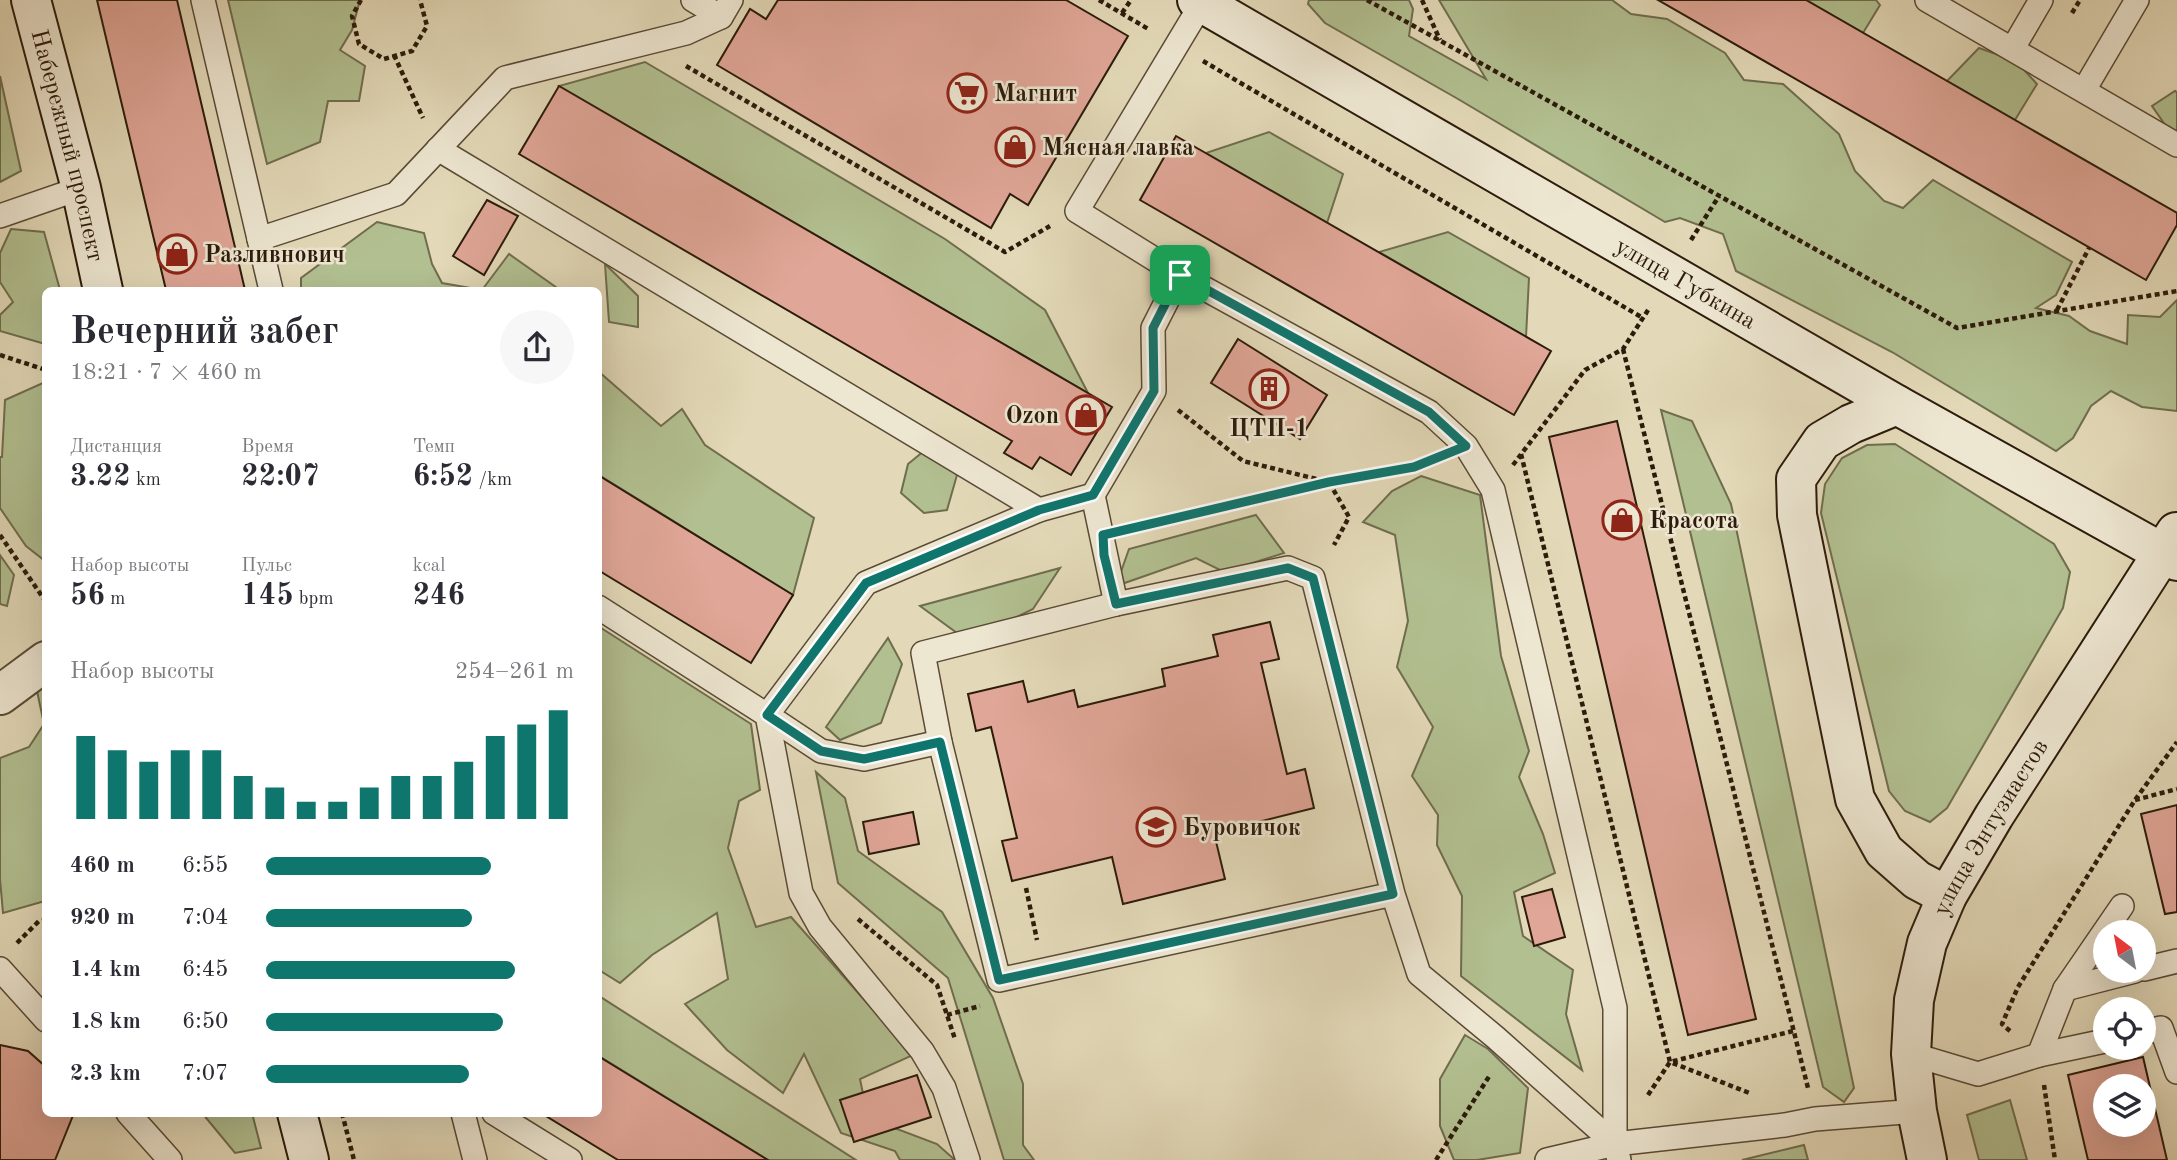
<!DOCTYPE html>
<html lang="ru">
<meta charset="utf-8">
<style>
body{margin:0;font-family:"Old Standard TT",serif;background:#f7f7f7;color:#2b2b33;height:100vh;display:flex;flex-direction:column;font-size:26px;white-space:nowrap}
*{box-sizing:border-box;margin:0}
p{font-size:23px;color:#7c7c81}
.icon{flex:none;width:38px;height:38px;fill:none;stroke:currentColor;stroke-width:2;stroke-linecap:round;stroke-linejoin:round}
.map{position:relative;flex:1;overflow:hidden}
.panel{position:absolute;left:42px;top:287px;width:560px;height:830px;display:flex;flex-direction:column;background:#fff;border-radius:10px;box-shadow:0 7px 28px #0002}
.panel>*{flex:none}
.needle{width:46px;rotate:328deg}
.controls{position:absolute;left:2093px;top:920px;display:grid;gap:14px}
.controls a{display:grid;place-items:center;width:63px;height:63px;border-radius:50%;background:#fff;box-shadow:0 7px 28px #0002;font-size:35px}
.pin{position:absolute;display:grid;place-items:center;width:60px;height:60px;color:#fff;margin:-30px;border-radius:14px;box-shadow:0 4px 10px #0006}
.round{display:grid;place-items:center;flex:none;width:74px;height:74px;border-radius:37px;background:#f7f7f7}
.headline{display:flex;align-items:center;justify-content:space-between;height:119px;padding:0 28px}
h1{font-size:38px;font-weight:800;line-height:52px}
.metrics{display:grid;grid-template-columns:repeat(3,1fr);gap:10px;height:119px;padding:7px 28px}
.metrics div{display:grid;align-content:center}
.metrics b{font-size:30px;font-weight:800}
.metrics small{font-size:19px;font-weight:400}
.metrics p{font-size:19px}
.chart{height:196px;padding:14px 28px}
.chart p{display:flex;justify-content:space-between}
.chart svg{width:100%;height:126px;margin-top:7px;stroke:#0f766e;stroke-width:6}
ul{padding:0 28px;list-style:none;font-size:23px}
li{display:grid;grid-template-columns:112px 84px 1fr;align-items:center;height:52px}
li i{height:18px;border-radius:9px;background:#0f766e}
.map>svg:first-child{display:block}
.green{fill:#b2bf90;stroke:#6f6d4e;stroke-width:2}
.building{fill:#e0a697;stroke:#2c1b0b;stroke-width:2;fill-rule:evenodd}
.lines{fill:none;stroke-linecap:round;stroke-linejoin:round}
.service-casing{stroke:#5a4a36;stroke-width:26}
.minor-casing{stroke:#5a4a36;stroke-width:42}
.secondary-casing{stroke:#2c1b0b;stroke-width:42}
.path{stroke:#2c1b0b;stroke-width:4.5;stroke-dasharray:5 3.5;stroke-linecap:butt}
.service{stroke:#ede6d1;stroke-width:23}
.minor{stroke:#ede6d1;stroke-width:38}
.secondary{stroke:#ede6d1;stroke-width:38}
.route-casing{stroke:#fff;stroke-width:14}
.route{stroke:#0f766e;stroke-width:9}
.labels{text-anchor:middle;stroke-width:5;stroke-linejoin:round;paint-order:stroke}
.poi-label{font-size:24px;font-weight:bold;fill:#2c1b0b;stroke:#ede6d1;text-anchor:start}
.street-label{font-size:24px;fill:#2c1b0b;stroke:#ede6d1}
</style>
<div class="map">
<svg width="2177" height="1160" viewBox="0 0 2177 1160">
<rect width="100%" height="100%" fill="#e3d9b8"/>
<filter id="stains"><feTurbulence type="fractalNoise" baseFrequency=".00286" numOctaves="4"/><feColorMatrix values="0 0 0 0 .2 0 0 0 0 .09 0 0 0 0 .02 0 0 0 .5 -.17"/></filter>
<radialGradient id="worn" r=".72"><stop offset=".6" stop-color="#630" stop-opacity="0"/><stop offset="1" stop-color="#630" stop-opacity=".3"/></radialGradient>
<g class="green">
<path d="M228,0h132l-8,30 -12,20 25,16 -6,35h-31l-8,41 -53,22z"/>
<path d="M1309,0h100l4,9 -4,27 77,43 -47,-79h173l19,14 36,5 58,34 19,27 39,4 56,50 16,37 29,30 19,7 30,-28 139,82 -16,33 -20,13 33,8 21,15 37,13 1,-29 32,2 17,-17v111l-35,-4 -31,-16 -20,15 -18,32 -17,13 -164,-99 -156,-81 -13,-37 -43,-16 -15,4 -207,-123 -133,-76 -17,-19z"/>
<path d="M1806,0h70l4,5 -17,28z"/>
<path d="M1979,48l37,13 21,23 -22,36 -68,-39z"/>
<path d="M645,62l300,177 100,71 43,83 -529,-307z"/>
<path d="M0,76l21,95 -21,11z"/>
<path d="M2175,91l2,1v42l-9,-5 -16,-23z"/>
<path d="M1269,132l74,42 -16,49 -121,-70z"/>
<path d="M377,222l47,11 8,31 10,19 40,7 27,-36 51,36h-259v-12z"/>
<path d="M11,229l33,3 16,58h-14l-1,54 -45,-13v-16l13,-13 -13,-20v-29z"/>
<path d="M1448,232l81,46 -3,59 -147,-85z"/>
<path d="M605,264l33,32v31l-29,-5z"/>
<path d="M598,371l63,55 21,-17 23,36 109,73 -21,77 -194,-120z"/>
<path d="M45,382v179l-19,-15 -26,-38v-51h2l3,-57z"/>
<path d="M1661,410l31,11 39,83 123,584 -10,14 -21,-15z"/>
<path d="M935,442l22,33 -10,35 -23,3 -23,-20 7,-29z"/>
<path d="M1895,444l159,100 16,28 -7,36 -116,200 -17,14 -25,-11 -16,-20 -68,-278 4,-29 17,-26 25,-13z"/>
<path d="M1421,476l59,19 21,161 28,95 -10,26 24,57 12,39 -41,19 9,44 50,34 -7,44 16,56 -121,-94 1,-80 -25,-51 1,-30 -26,-39 21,-49 -36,-60 11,-46 -13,-86 -32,-13 29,-31z"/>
<path d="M1256,515l28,38 -60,19 -28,-14 -80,28 13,-37z"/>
<path d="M0,555l14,20 -7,31 -7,-2z"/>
<path d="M1060,568l-27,41 -65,32 -48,-35z"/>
<path d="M598,626l153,98 9,66 -21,11 -11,47 28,79 35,-10 122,138 -53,24 8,39 69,26 18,16h-55l-5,-9 -54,-18 -37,-79 -21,39 -56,-43 -42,-46 43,-25 -11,-66 -65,42 -32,28 -21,-13z"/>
<path d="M888,638l14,26 -21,59 -41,17 -14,-13z"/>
<path d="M45,683v218l-42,12 -3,-34v-121l29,-11 15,-23 -7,-33z"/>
<path d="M816,772l29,26 13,53 84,61 51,86 30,86v61l11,15h-30l-56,-182 -110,-95z"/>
<path d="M598,996h1l257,164h-88l-169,-104z"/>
<path d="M1465,1035l23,14 40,39 -8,65 -43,7h-23l-14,-34v-47z"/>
<path d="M2010,1100l17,60h-48l-12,-45z"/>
<path d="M202,1113h50l9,35 -26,5z"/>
<path d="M1804,1145l4,15h-66z"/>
</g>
<g class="building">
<path d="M97,0h80l68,290h-79z"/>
<path d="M778,0h288l62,36 -100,169 -18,-11 -19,34 -274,-163 33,-56 16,10z"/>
<path d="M1658,0h148l371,213v12l-31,55z"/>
<path d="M559,86l553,321 -41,68 -31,-18 -8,12 -28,-16 8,-12 -493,-287z"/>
<path d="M1176,136l375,215 -37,64 -374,-215z"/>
<path d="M487,200l31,16 -34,59 -31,-19z"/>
<path d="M1238,339l89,56 -27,44 -89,-56z"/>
<path d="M1617,421l139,598 -68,16 -139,-598z"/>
<path d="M598,475l195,120 -42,68 -153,-93z"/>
<path d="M1270,622l9,37 -18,4 26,111 18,-5 9,39 -100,25 11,46 -102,25 -11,-47 -100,24 -10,-40 15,-3 -26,-111 -15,4 -8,-37 55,-13 5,21 46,-12 4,17 87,-21 -3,-17 56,-13 -5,-21z"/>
<path d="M2177,805v107l-12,2 -24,-100z"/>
<path d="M913,812l6,32 -50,10 -6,-32z"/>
<path d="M1552,889l13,48 -31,9 -12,-49z"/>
<path d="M0,1045l28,6 18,16v46h28l-19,47h-55z"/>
<path d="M598,1056l170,104h-150l-77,-47h57z"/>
<path d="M2143,1057l24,103h-79l-20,-85zM2105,1087h39v38h-39z"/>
<path d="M917,1075l14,42 -77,25 -14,-42z"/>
</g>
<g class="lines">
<g class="service-casing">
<g id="service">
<path d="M203,0l68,290"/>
<path d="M693,0l28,17"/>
<path d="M1927,0l250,145"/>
<path d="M1202,3l-125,208 103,64 249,137 37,34 27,44 122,518v136l4,16"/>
<path d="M2013,48l28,-48"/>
<path d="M2084,90l53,-90"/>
<path d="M438,149l601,361"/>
<path d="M0,216l81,-28"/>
<path d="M259,239l137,-45 109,-116 181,-45 35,-16 10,-17"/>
<path d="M1093,495l23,109"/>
<path d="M598,607l169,108 34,178 19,34 102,124 22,37 24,72"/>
<path d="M940,742l-76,17 -43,-8 -54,-36 99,-132 173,-73 54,-15 61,-104 -1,-63 27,-53"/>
<path d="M1393,894l-394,86 -59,-238 -17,-89 193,-49 172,-36 25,10 80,316 26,80 76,63 120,107"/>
<path d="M0,969l46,51"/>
<path d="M2144,969l33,-8"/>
<path d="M2065,989l70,-18"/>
<path d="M2144,1032l17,-4 16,44"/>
<path d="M1911,1054l67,20 61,-19 66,-14"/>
<path d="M2039,1055l26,-66 57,-83"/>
<path d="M128,1113l42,47"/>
<path d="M463,1113l12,47"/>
<path d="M494,1113l76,47"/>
<path d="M1547,1160l68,-16 170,-19 30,-6 102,-8"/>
</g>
</g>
<g class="minor-casing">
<path id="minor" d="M0,695l46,-34"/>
</g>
<g class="secondary-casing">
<g id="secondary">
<path id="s1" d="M31,0l50,188 22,102"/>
<path id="s2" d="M1197,0l700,405 280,156"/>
<path d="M1897,405l-46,19 -29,17 -26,38 1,36 58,284 29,52 33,29 30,16"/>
<path d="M297,1113l12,47"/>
<path id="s3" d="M1927,1160l-10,-49 -6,-57 3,-54 13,-57 20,-47 47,-80 182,-284"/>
</g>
</g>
<g class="path">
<path d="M361,0l-9,16 7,28 25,15 28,-8 15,-25 -7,-26"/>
<path d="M1099,0l51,30"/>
<path d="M1367,0l590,328 220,-37"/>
<path d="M1422,0l18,40"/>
<path d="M1122,13l9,-13"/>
<path d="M2072,13l8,-13"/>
<path d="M394,55l29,63"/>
<path d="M1203,61l440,257"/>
<path d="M686,66l319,186 45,-26"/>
<path d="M1691,240l28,-44"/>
<path d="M2057,310l32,-62"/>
<path d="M1623,349l185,739"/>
<path d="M0,355l46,15"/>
<path d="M1178,410l65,51 86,21 85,-15 19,-7"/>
<path d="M1521,454l149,608 82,32"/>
<path d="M1513,465l72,-95 38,-21 27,-42"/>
<path d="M1131,528l198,-46 20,35 -15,28"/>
<path d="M0,535l46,67"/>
<path d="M2135,800l42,-11"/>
<path d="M1026,888l11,52"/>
<path d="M858,919l79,66 18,54"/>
<path d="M17,943l22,-22 7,-1"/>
<path d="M947,1015l33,-9"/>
<path d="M2010,1031l-8,-7 16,-37 117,-187 42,-58"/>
<path d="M2044,1085l11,75"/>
<path d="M1648,1095l22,-33 123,-31"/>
<path d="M342,1113l12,47"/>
<path d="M1436,1160l54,-85"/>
</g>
<use href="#service" class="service"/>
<use href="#minor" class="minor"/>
<use href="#secondary" class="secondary"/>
</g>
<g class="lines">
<g class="route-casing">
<path id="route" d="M1180,275l249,137 37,34 -52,21 -85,15 -226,53 1,20 12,49 172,-36 25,10 80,316 -394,86 -59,-238 -76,17 -43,-8 -54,-36 99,-132 173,-73 54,-15 61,-104 -1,-63z"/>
</g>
<use href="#route" class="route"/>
</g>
<defs>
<g id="supermarket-ring" transform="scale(2.0125)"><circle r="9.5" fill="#ede6d1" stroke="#8f2418" stroke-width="1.5"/><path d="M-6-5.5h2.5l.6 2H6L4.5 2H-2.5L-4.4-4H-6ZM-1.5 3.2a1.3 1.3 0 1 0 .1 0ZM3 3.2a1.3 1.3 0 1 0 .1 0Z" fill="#8f2418"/></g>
<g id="shop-ring" transform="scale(2.0125)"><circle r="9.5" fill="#ede6d1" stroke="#8f2418" stroke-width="1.5"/><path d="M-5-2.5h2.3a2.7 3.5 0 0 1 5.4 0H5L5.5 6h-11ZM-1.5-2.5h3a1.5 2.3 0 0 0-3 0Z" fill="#8f2418"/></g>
<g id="building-ring" transform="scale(2.0125)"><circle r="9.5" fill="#ede6d1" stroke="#8f2418" stroke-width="1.5"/><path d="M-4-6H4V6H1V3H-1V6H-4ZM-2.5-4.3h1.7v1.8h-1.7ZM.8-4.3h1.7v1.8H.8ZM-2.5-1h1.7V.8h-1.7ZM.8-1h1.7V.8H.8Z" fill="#8f2418"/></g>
<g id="school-ring" transform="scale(2.0125)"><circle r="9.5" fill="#ede6d1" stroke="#8f2418" stroke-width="1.5"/><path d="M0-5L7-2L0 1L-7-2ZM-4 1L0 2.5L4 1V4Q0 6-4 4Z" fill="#8f2418"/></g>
</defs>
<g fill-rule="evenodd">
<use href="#supermarket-ring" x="967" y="93"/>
<use href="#shop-ring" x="1015" y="147"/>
<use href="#shop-ring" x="177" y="254"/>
<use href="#building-ring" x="1269" y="389"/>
<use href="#shop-ring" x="1086" y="415"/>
<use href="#shop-ring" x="1622" y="520"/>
<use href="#school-ring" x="1156" y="827"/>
</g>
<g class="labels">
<g class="poi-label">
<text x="994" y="101">Магнит</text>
<text x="1042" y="155">Мясная лавка</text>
<text x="204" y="262">Разливнович</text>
<text x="1059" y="423" text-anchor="end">Ozon</text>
<text x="1269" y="436" text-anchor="middle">ЦТП-1</text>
<text x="1649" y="528">Красота</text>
<text x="1183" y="835">Буровичок</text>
</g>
<g class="street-label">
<text dy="8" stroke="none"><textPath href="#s1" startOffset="150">Набережный проспект</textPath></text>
<text dy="8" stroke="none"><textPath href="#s2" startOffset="565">улица Губкина</textPath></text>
<text dy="8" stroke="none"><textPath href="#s3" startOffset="352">улица Энтузиастов</textPath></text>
</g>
</g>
<rect width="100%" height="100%" filter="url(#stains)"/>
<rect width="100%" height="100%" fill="url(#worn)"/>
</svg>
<div class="controls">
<a><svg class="needle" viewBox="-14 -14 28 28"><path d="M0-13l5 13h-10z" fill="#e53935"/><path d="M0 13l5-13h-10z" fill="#7c7c81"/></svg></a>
<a><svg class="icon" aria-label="locate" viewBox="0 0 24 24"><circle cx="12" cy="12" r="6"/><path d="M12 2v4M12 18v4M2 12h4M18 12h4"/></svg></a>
<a><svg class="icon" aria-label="layers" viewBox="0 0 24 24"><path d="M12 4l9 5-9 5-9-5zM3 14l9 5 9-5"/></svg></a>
</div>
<div class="pin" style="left:1180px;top:275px;background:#1e9e55"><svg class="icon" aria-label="arrive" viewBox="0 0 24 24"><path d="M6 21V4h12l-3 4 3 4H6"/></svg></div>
<section class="panel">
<div class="headline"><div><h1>Вечерний забег</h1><p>18:21 · 7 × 460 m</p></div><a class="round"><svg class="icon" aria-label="share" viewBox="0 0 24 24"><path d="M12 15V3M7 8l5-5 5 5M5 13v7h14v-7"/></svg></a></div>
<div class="metrics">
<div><p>Дистанция</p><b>3.22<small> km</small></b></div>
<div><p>Время</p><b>22:07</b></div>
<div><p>Темп</p><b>6:52<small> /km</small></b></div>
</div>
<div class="metrics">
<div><p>Набор высоты</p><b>56<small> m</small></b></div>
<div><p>Пульс</p><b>145<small> bpm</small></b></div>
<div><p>kcal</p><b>246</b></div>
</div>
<div class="chart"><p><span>Набор высоты</span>254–261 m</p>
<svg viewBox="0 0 160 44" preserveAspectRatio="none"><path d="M5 44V15M15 44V20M25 44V24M35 44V20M45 44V20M55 44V29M65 44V33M75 44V38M85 44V38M95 44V33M105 44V29M115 44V29M125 44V24M135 44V15M145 44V11M155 44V6"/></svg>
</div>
<ul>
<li><b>460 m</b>6:55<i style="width:73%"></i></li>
<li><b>920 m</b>7:04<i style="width:67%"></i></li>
<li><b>1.4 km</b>6:45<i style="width:81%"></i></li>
<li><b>1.8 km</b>6:50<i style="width:77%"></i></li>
<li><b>2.3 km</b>7:07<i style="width:66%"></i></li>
</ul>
</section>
</div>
